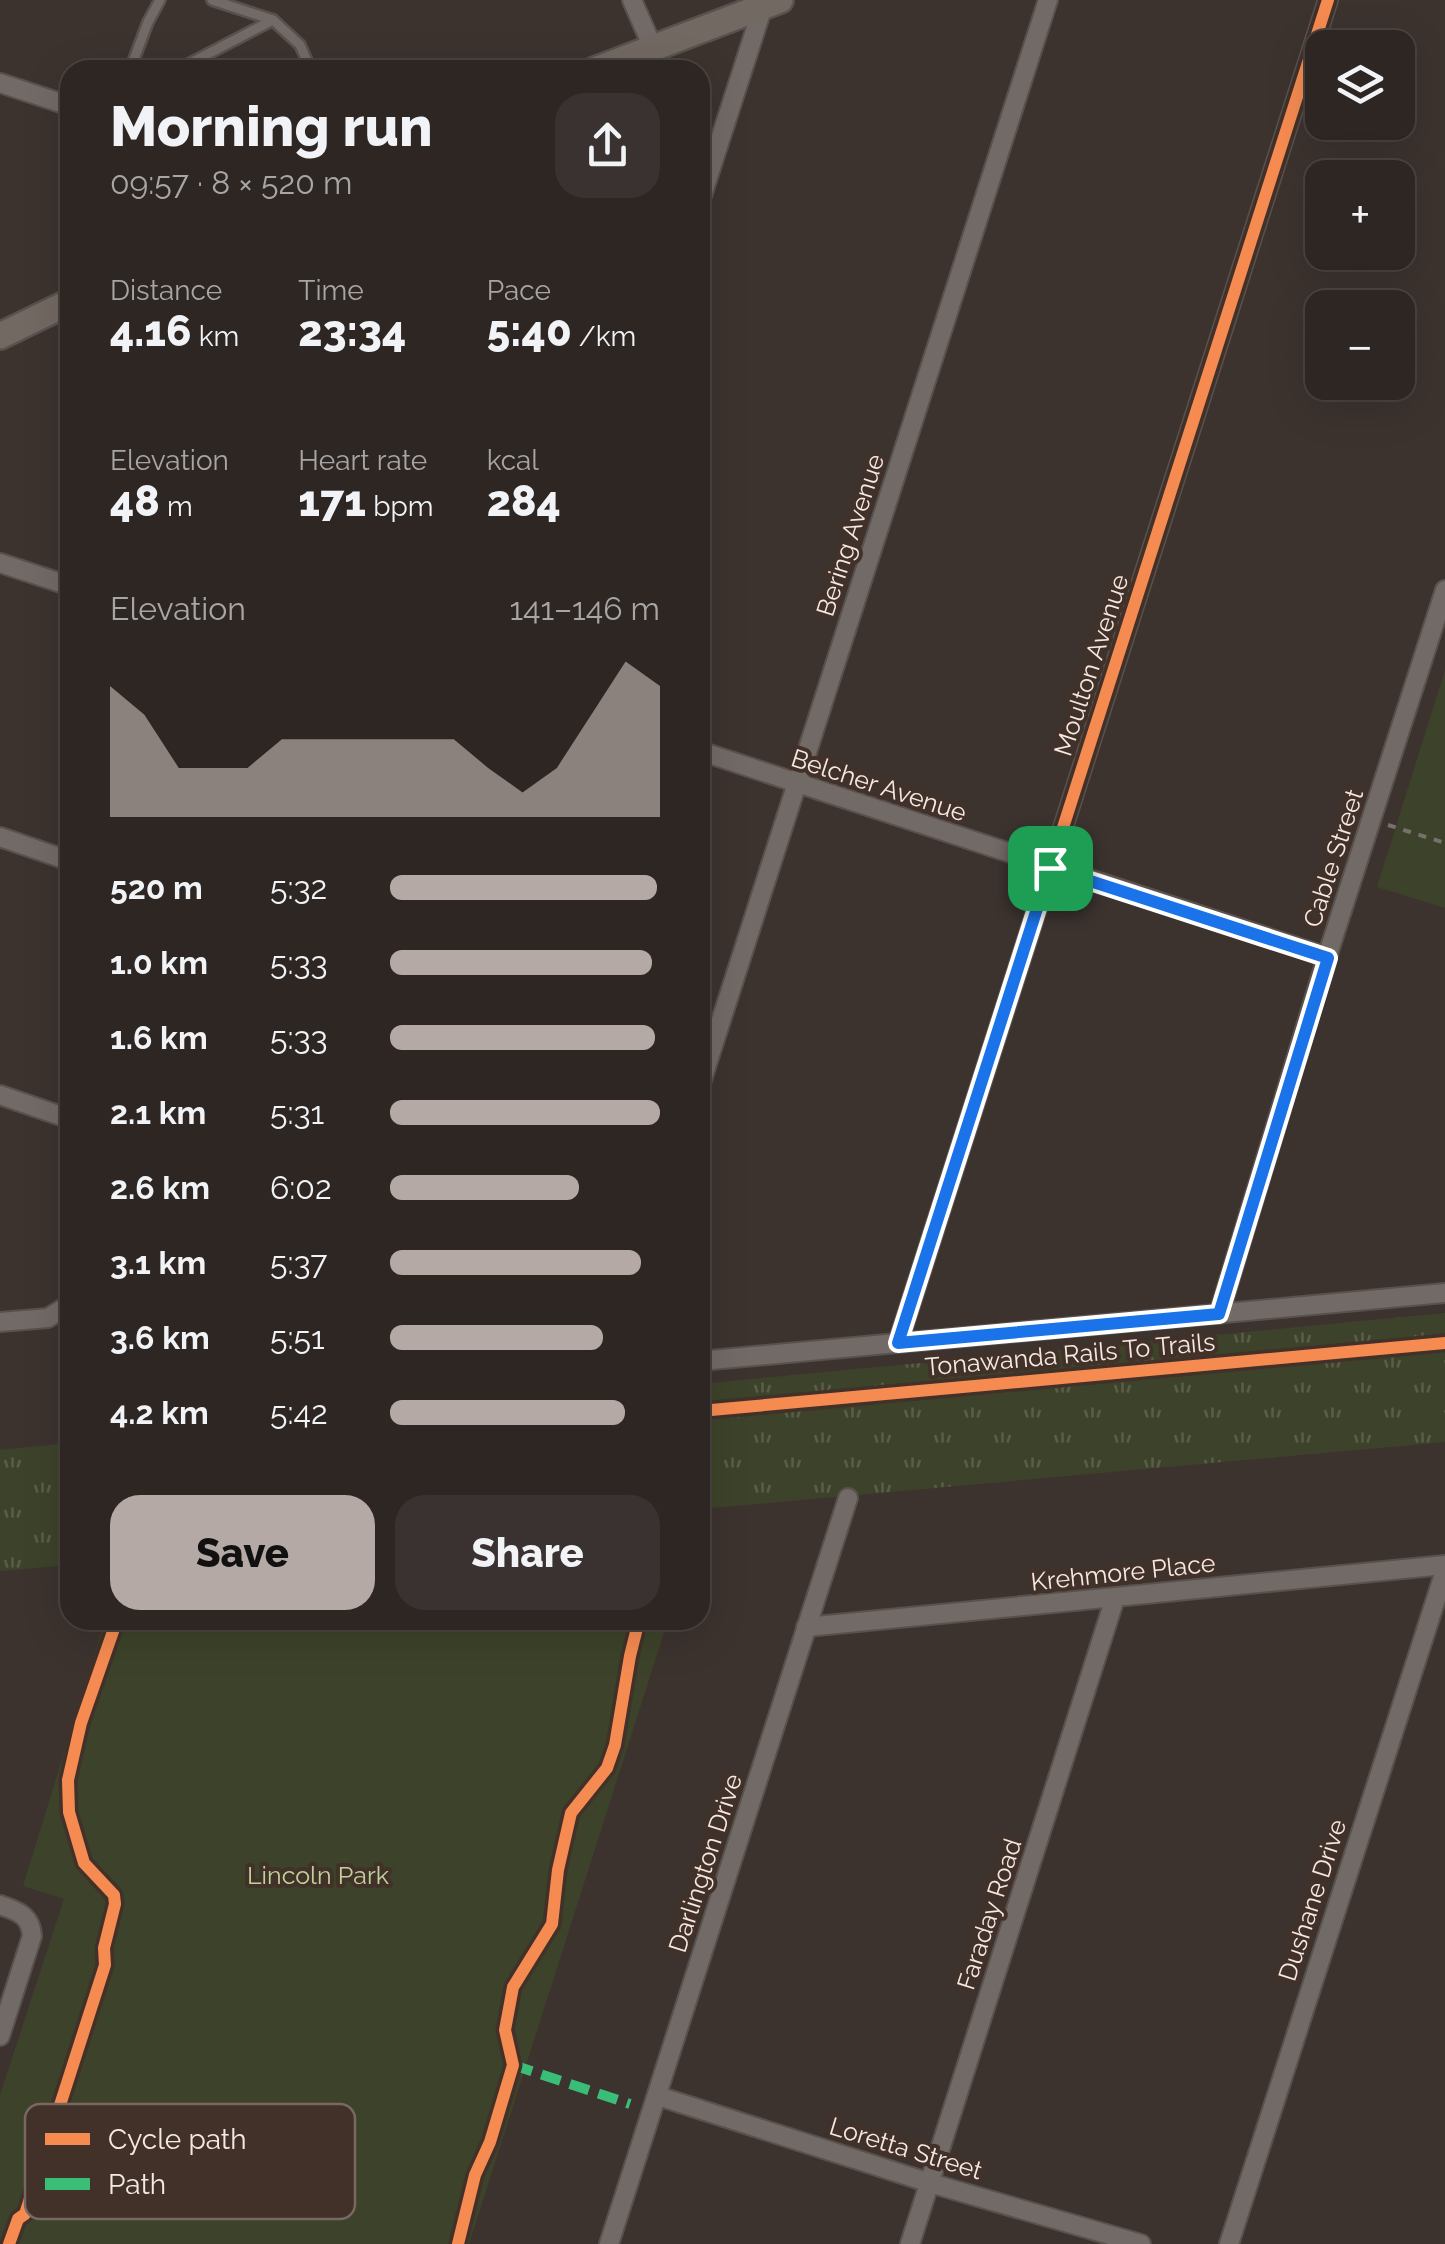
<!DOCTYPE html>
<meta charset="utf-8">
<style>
body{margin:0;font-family:Raleway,sans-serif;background:#393230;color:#f1f3f6;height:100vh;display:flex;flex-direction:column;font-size:38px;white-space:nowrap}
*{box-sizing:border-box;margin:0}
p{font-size:32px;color:#a7a5a6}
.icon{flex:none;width:55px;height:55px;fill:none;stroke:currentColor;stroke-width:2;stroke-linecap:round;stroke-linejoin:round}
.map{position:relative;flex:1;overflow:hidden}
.side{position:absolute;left:60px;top:60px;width:650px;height:1570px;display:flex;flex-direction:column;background:#2d2623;border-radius:30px;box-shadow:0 10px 40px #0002,0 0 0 2px #484341}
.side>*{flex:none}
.tools{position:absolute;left:1305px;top:30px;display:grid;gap:20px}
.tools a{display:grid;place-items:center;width:110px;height:110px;border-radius:20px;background:#2d2623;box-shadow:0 10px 40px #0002,0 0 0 2px #484341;font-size:50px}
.pin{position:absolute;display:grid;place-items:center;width:85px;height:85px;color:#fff;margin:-42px;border-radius:20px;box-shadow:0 5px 15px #0006}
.round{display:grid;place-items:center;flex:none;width:105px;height:105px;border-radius:30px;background:#393230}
.overview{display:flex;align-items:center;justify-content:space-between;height:170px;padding:0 50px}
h1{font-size:55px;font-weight:800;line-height:75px}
.figures{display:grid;grid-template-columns:repeat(3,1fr);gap:15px;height:170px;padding:10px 50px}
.figures div{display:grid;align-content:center}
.figures b{font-size:42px;font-weight:800}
.figures small{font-size:28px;font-weight:400}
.figures p{font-size:28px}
.chart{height:280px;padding:20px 50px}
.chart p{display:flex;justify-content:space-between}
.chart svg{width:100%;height:180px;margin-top:10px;fill:#b4a9a5;opacity:.7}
.button{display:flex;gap:20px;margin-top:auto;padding:20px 50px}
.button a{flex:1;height:115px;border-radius:30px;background:#b4a9a5;color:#111;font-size:40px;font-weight:800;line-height:115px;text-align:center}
.button a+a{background:#393230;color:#f1f3f6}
ul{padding:0 50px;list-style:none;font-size:32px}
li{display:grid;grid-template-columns:160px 120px 1fr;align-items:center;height:75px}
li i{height:25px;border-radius:12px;background:#b4a9a5}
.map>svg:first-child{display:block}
.grass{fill:url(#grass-tufts)}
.park{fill:#3d432a}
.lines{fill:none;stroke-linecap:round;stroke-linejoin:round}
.lane-casing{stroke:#59514d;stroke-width:14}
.street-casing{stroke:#59514d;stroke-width:22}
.secondary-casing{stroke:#59514d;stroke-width:30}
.path{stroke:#77706d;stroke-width:4;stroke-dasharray:8 8;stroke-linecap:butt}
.lane{stroke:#726a66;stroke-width:9}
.street{stroke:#726a66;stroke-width:18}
.secondary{stroke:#726962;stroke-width:25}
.quiet{stroke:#3abd76;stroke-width:10;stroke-dasharray:20 10;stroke-linecap:butt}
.cycleway-casing{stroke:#423129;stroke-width:19}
.cycleway{stroke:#f68b52;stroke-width:12}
.route-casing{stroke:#fff;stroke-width:20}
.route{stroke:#1a73e8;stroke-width:12}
.labels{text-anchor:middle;stroke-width:8;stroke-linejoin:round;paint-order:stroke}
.street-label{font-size:25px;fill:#f5e9e4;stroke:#423129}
.park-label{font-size:25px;fill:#bfd299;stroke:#423129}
.key{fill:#423129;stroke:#786861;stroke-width:2.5}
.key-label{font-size:28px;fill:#f5e9e4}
</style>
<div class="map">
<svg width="1445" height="2244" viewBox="0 0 1445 2244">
<defs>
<pattern id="grass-tufts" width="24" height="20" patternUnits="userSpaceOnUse" patternTransform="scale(2.5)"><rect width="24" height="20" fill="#3d432a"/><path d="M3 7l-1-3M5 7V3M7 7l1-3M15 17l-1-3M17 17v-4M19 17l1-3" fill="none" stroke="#5a5e49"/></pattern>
</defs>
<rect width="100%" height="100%" fill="#3c332f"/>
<g class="grass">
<path d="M1445,1313v129l-745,67v-125z"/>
<path d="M70,1443v122l-70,6v-121z"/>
</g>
<g class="park">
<path d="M1445,670v238l-68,-21z"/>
<path d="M105,1620h563l-199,624h-469v-149l64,-196 -41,-13z"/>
</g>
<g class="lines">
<g class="lane-casing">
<g id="lane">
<path d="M212,0l61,20"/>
<path d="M130,70l18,-48 12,-22"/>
<path d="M177,70l96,-50 27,25 11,25"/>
</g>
</g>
<g class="street-casing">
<g id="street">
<path d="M632,0l21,48"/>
<path d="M0,83l70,23"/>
<path d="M700,202l65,-202"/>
<path d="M0,563l70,23"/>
<path d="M700,751l627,206"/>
<path d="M0,837l70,24"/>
<path d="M700,1086l348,-1086"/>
<path d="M0,1095l70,24"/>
<path d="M1219,1314l108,-357 118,-367"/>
<path d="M0,1322l48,-4 22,-14"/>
<path d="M898,1343l430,-1343"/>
<path d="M700,1361l745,-68"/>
<path d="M806,1627l639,-62"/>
<path d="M0,1905c18,6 31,11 32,31l-32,100"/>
<path d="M658,2096l272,87 211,61"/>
<path d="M609,2244l239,-746"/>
<path d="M910,2244l205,-646"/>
<path d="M1229,2244l216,-673"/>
</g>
</g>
<g class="secondary-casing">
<g id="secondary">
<path d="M595,70l185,-70"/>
<path d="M0,336l70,-34"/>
</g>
</g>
<path class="path" d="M1388,825l57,18"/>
<use href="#lane" class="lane"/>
<use href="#street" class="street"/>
<use href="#secondary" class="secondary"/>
<path class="quiet" d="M513,2065l117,39"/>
<g class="cycleway-casing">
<g id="cycleway">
<path d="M898,1343l430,-1343"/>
<path d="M700,1411l745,-68"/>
<path d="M9,2244l9,-25 7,-5 80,-249 -1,-17 11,-44 -1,-9 -30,-32 -15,-51 -1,-32 13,-57 36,-103"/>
<path d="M458,2244l17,-69 15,-33 23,-77 -8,-35 8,-43 39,-63 6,-54 13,-57 36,-45 8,-23 15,-89 9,-36"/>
</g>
</g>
<use href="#cycleway" class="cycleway"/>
</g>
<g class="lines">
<g class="route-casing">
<path id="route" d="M1050,868l278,90 -109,356 -321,29z"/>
</g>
<use href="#route" class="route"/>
</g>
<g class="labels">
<g class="street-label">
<text transform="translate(850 535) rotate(-72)" y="9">Bering Avenue</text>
<text transform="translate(1091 665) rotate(-72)" y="9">Moulton Avenue</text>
<text transform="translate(879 785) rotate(18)" y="9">Belcher Avenue</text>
<text transform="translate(1333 858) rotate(-72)" y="9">Cable Street</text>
<text transform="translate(1070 1354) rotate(-5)" y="9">Tonawanda Rails To Trails</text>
<text transform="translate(1123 1572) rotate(-6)" y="9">Krehmore Place</text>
<text transform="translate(705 1863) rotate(-72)" y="9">Darlington Drive</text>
<text transform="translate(1312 1900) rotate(-72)" y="9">Dushane Drive</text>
<text transform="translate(989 1914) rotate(-72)" y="9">Faraday Road</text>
<text transform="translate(906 2148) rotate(17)" y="9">Loretta Street</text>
</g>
<g class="park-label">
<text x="318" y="1884">Lincoln Park</text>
</g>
</g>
<rect x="25" y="2104" width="330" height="115" rx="15" class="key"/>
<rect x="45" y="2133" width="45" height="12" fill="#f68b52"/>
<rect x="45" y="2178" width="45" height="12" fill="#3abd76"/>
<g class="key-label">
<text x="108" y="2149">Cycle path</text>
<text x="108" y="2194">Path</text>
</g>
</svg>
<div class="tools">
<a><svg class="icon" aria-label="layers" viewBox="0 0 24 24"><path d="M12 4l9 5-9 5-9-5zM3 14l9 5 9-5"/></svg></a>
<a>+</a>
<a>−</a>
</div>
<div class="pin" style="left:1050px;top:868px;background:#1e9e55"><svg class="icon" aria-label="arrive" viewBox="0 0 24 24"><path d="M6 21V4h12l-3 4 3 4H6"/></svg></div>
<section class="side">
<div class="overview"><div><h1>Morning run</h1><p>09:57 · 8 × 520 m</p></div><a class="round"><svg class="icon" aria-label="share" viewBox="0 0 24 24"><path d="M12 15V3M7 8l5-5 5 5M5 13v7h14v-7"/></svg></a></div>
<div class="figures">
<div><p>Distance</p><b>4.16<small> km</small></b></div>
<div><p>Time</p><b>23:34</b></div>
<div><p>Pace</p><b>5:40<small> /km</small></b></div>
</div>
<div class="figures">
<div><p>Elevation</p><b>48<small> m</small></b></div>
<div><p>Heart rate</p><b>171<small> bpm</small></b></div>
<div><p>kcal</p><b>284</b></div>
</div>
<div class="chart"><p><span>Elevation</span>141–146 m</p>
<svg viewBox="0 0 160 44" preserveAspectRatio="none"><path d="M0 44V12L10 19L20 32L30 32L40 32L50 25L60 25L70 25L80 25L90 25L100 25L110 32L120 38L130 32L140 19L150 6L160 12V44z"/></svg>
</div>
<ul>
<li><b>520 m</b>5:32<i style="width:99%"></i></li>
<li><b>1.0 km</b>5:33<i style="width:97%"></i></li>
<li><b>1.6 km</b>5:33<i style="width:98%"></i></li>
<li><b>2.1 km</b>5:31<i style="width:100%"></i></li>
<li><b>2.6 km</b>6:02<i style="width:70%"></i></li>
<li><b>3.1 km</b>5:37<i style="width:93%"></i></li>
<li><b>3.6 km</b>5:51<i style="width:79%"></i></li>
<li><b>4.2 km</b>5:42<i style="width:87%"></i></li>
</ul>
<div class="button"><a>Save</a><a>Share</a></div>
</section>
</div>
